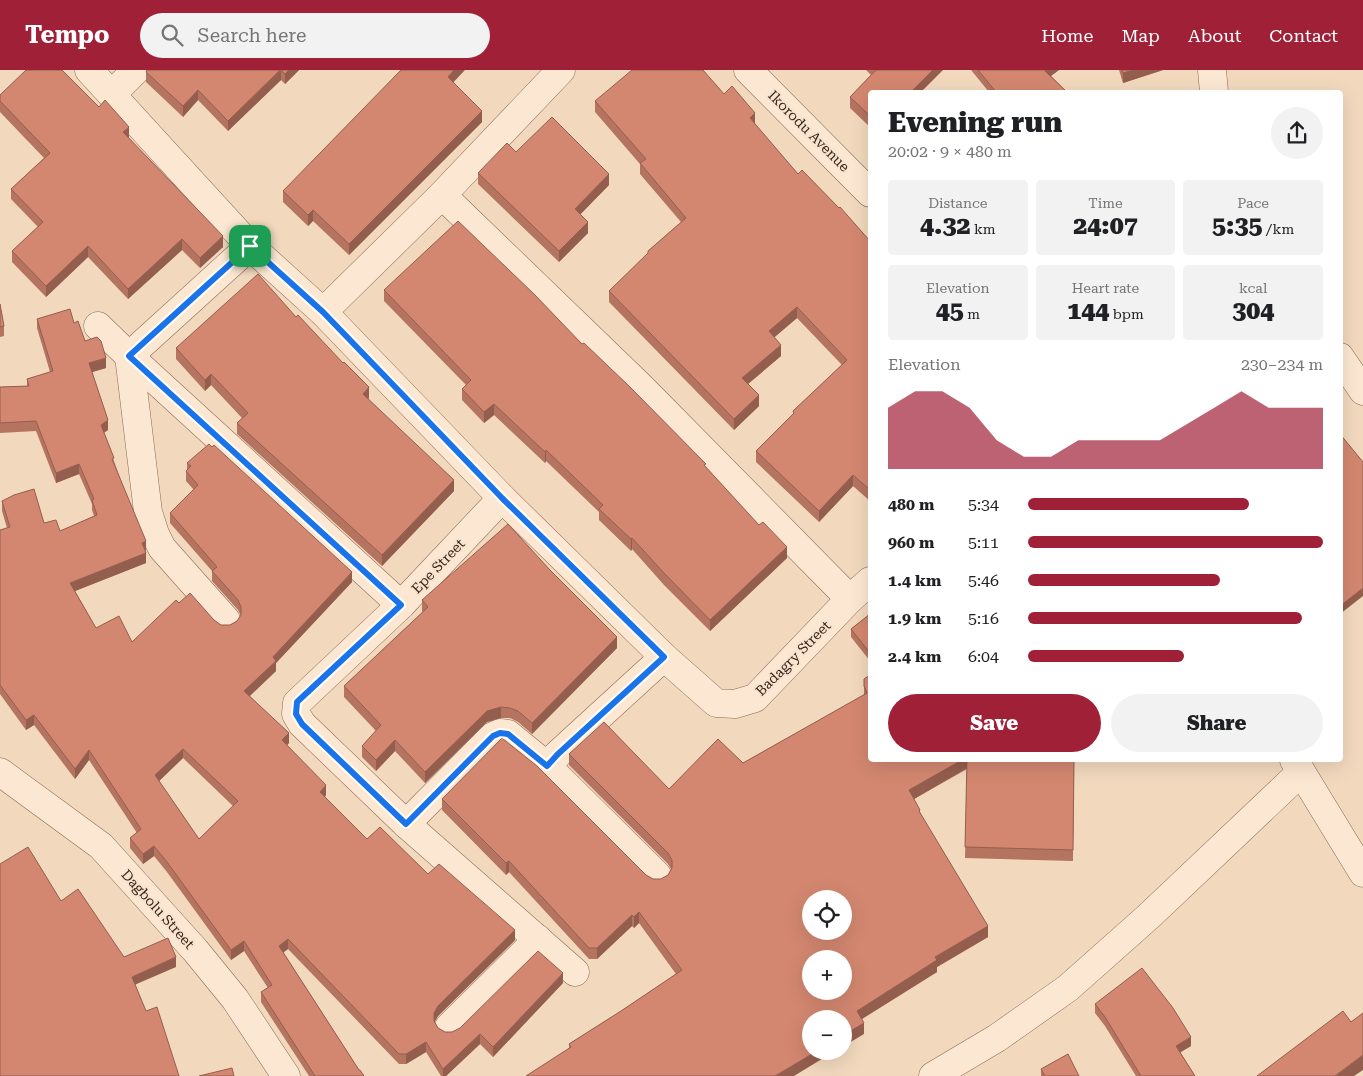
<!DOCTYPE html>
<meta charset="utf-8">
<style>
body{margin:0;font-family:"Roboto Serif",serif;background:#f2f2f2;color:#202124;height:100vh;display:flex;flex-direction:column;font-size:19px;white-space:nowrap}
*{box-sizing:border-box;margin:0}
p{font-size:16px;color:#757577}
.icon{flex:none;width:28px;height:28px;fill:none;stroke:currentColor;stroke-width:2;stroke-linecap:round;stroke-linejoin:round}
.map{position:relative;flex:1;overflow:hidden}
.sheet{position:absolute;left:868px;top:20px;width:475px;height:672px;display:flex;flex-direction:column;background:#fff;border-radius:5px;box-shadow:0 5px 20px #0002}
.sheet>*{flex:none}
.fabs{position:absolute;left:802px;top:820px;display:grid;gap:10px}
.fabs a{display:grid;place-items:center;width:50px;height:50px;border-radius:50%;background:#fff;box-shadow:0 5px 20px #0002;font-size:25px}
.pin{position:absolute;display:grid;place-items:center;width:42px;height:42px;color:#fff;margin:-21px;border-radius:10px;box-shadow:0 2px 8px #0006}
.round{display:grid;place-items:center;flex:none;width:52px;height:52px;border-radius:26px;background:#f2f2f2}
.headline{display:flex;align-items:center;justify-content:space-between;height:85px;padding:0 20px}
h1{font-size:28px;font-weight:800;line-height:38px}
.stats{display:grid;grid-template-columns:repeat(3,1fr);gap:8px;height:85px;padding:5px 20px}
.stats div{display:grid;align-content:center;border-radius:5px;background:#f2f2f2;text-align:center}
.stats b{font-size:25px;font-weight:800}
.stats small{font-size:14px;font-weight:400}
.stats p{font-size:14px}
.chart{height:140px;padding:10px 20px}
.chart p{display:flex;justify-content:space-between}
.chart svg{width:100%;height:90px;margin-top:5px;fill:#a02038;opacity:.7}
.action{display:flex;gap:10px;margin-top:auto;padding:10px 20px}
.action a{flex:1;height:58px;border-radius:30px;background:#a02038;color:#fff;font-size:20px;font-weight:800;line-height:58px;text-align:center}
.action a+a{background:#f2f2f2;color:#202124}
ul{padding:0 20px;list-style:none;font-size:16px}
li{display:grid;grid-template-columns:80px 60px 1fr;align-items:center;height:38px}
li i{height:12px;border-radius:6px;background:#a02038}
header{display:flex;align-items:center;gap:30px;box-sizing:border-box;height:70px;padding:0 25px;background:#a02038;color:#fff}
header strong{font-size:24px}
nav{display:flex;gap:28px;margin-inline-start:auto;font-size:18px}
.search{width:350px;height:45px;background:#f2f2f2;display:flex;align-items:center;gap:12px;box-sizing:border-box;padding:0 18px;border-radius:28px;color:#757577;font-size:19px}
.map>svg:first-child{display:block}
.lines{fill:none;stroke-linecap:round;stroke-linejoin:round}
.minor-casing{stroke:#8b6855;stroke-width:29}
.minor{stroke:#fce8d2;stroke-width:28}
.wall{fill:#b57460;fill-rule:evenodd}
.shaded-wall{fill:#945e4e}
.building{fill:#d38770;stroke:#945e4e;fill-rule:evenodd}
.route-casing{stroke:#fff;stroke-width:10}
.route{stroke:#1a73e8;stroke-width:6}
.labels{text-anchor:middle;stroke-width:4;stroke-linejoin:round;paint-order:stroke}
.street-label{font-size:14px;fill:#39241b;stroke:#f8e4ce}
</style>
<header>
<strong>Tempo</strong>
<div class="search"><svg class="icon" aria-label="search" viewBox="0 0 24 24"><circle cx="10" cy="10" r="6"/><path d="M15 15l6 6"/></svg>Search here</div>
<nav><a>Home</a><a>Map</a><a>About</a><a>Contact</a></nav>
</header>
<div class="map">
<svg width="1363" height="1006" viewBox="0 0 1363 1006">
<rect width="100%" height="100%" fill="#f2d9be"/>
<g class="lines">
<g class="minor-casing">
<g id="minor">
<path d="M89,0l161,176 73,66 179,186 162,159 52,46 19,1 20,-6 95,-99 20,-18"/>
<path d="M748,0l122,123"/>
<path d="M1212,0l2,22"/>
<path d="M112,24l24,-24"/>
<path d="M442,125l199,192 209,212"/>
<path d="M323,242l119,-117 119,-125"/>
<path d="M98,256l31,30 272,249"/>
<path d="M1340,287l23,34"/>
<path d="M502,428l-101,107 -104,98 -1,11 6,10 104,100 169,148"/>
<path d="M226,550l-64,-72 -7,-14 -7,-22 -19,-156 121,-110"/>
<path d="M1294,690l69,113"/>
<path d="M547,696l110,109"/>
<path d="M0,702l101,74 94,104 40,49 51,77"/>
<path d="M406,754l87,-88 7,-3 8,1 39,32 11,-12 106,-97"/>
<path d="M449,957l89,-88"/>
<path d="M933,1006l64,-38 71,-50 81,-72 152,-144"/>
</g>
</g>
<use href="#minor" class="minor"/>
</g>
<g class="wall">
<path d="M147,0h152l-14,14 -4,-4 -53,51 -30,-31 -15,17 -37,-35v-10z"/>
<path d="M866,0h77l-73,22v35l-20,-19v-11l21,-22z"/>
<path d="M971,0h88l-8,6 16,16h-78z"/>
<path d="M1119,0h44l-40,13z"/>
<path d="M453,12l29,40 -133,133 -36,-34 -5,5 -25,-24v-11z"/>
<path d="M724,24l31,30 43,50 72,67v260l-17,-15 -34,36 -63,-60v-11l37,-37v-3l49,-46 -45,-47 -23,19 7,19 -33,28 11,22 -25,24 -125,-128v-11l39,-37v-3l33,-29 -41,-48v-10l-45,-52v-11z"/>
<path d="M0,25l129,42v1l94,109 -23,21 -18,-18 -54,49 -40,-42 -42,40 -34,-35v-11l26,-24 -27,-28v-10l33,-31 -44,-46z"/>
<path d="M516,82l93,33 -29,29 8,19 -29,29 -81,-78v-11z"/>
<path d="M384,220l198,54 124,123 81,91 -77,73 -46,-46 -32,-36 -1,2 -32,-31v-8l-53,-51 -1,2 -51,-48 -10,8 -22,-23v-11l4,-4 -82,-84z"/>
<path d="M0,234l4,22v10l-4,1z"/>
<path d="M37,249l37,4 11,18 21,27 -14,4 16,58 -4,3 42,118v12l-71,28 21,37 36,14 47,-39 35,17 7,5h9l7,-4 4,-5 -3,-6 -26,-29v-10l-42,-48v-10l24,-23 -8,-9v-10l1,-1v-7l165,119 -76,81v8l-26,25 39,47 -2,2 39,50 -1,2 42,42 61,35 87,66 -77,76 -3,6 3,6 7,4h7l111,-49 -70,74 -13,-13 -34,32h-5l-15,-24 -20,12h-7l-111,-115 -5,3 76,118 5,6h-55l-48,-74v-10l7,-4 -24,-37 -13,9 -64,-88 -13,-16 -11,8 -13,-16v-10l7,-5 -48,-73 -14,19 -41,-54 -8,5 -26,-36v-164l7,-2 -5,-17v-10l58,30 34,-15 -2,-6v-6l-13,-30 -23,9 -20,-52 -36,2v-46l27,-1v-7l23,-7 -13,-44zM183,688l50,48 -34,33 -40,-58z"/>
<path d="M176,278l193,50 -1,1 86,92 -72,75 -145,-132v-11l5,-5 -31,-33 -6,6 -29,-32z"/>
<path d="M422,530l195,48 -85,86 -14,-12 -8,-4h-9l-14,4 -62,61 -30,-32 -19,20 -14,-14v-11l14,-15 -32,-34v-11l79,-74 -1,-1z"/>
<path d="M870,544v47l-19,-24v-8z"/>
<path d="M864,609l210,81 -1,101 -108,-3 2,-89 -53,30 6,14 68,124 -51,30v5l-75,47 2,15 -295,14v-4l52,-33 55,-37 -37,-51 -5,5 -2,-2 -35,33h-8l-80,-87 -3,3 -64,-65v-11l204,76 7,4h8l7,-4 3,-6 -3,-5 -99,-99v-11l100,35 74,-26 121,-68z"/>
<path d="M1095,934l96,42 -11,6 15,24h-59l-31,-50 -10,-13z"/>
<path d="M1041,999l38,7h-38z"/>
</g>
<g class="shaded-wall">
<path d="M281,0v10l-53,51v-10z"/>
<path d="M289,0h10l-14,14v-10z"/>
<path d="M454,0h11l-17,18v-11z"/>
<path d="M933,0h10l-22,22h-10z"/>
<path d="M1046,0h13l-14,10v-9z"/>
<path d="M1133,0h30l-40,13v-10z"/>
<path d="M198,20v10l-15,17v-11z"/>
<path d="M482,41v11l-133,133v-11z"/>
<path d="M755,43v11l-5,-6z"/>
<path d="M129,57v10l-6,6v-11z"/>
<path d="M609,104v11l-34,35v-11z"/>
<path d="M313,140v11l-5,5v-11z"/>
<path d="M588,152v11l-29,29v-11z"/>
<path d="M223,166v11l-23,21v-10z"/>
<path d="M182,169v11l-54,49v-10z"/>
<path d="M88,176v11l-42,40v-11z"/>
<path d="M797,237v11l-28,24v-11z"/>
<path d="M781,275v11l-39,33v-11z"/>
<path d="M106,288v10l-17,5v-10z"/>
<path d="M211,304v11l-6,6v-11z"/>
<path d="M369,317v11l-6,7v-11z"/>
<path d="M759,325v11l-25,24v-11z"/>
<path d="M494,334v11l-10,8v-11z"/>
<path d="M108,350v10l-7,4v-9z"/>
<path d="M546,380v11l-1,2v-11z"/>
<path d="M79,394v10l-23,9v-10z"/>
<path d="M853,405v11l-34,36v-11z"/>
<path d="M454,410v11l-72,75v-11z"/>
<path d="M632,468v11l-1,2v-12z"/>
<path d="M146,471v10l-4,-8z"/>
<path d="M787,477v11l-77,73v-11z"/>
<path d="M146,483v10l-76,30v-10z"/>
<path d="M352,502v10l-76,81v8l-32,30v-10l29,-34z"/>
<path d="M1363,518v8l-23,18v-8z"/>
<path d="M617,567v11l-85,86v-11z"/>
<path d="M501,637v11l-14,4 -62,61v-11l62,-61z"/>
<path d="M34,645v10l-8,5v-10z"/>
<path d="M289,663v10l-7,7v-10z"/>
<path d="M395,670v11l-19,20v-11z"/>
<path d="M183,679v9l-28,27v-10z"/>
<path d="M89,680v10l-14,19v-10z"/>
<path d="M962,690h5v8l-58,34v-12z"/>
<path d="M326,715v10l-6,7v-10z"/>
<path d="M154,776v10l-11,8v-10z"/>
<path d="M509,791v11l-3,3v-12z"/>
<path d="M639,842v11l-5,5v-11z"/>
<path d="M632,845v11l-35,33v-11z"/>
<path d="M988,856v11l-51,30v5l-80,50v-11l78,-54z"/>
<path d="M515,860v10l-77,76 -4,6v-9l4,-7z"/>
<path d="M288,869v10l-9,7v-10z"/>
<path d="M244,871v10l-13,9v-10z"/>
<path d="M176,887v10l-44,19v-9z"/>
<path d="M563,903v10l-70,74v-10z"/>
<path d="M864,953v11l-20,12v-11z"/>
<path d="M480,964v10l-34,32h-3v-7z"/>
<path d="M1191,967v9l-15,9v-9z"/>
<path d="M426,972v10l-20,12v-10z"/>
<path d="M817,981h18l-41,25h-19z"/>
<path d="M1363,985v15l-9,6h-19z"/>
</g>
<g class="building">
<path d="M26,0h36l37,37 6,-7 24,27 -6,5 100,104 -23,22 -18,-19 -54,50 -40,-43 -42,40 -34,-35 31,-29 -32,-33 39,-36 -50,-52v-6z"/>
<path d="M147,0h133l-52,51 -30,-31 -15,16 -37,-34z"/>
<path d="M281,0h8l-4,4z"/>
<path d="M401,0h53l-6,7 34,34 -133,133 -36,-34 -5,5 -25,-24z"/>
<path d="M632,0h71l21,24 8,-8 23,27 -5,5 48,56 4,-4 37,38 1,-1 30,34v249l-17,-15 -34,36 -63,-60 38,-38 -1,-2 54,-51 -50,-53 -28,24 12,14 -39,33 17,17 -25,24 -125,-128 39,-38v-2l38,-33 -46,-55 6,-4 -51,-58z"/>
<path d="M876,0h57l-22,22h-41v24l-20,-19z"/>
<path d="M978,0h68l-1,1 22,21h-71z"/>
<path d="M1122,0h11l-10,3z"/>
<path d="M552,47l57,57 -34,35 13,13 -29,29 -81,-78 29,-30 9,9z"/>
<path d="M458,151l77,74 47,49 2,-1 46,44 76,77 -2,1 55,60 4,-3 24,25 -77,73 -46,-47 -32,-35 -1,1 -32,-30 4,-4 -57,-55 -1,2 -51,-48 -10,8 -22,-23 9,-9 -87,-90z"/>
<path d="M258,204l38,43 2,-2 45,48 1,-1 25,25 -6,7 91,86 -72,75 -145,-132 11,-10 -37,-39 -6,6 -29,-32z"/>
<path d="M0,234l4,22 -4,1z"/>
<path d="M70,239l4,14 4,-2 7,20 12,-4 4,4 5,17 -17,5 19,57 -7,5 13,33 -2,1 34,82 -4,2 4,10 -76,30 26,45 23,-12 13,26 44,-42 3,3 11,-10 24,27 7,5h9l7,-4 4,-6v-8l-3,-7 -26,-29 5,-4 -47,-54 28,-28 -12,-14 5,-5 -4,-3 22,-19 3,3 2,-2 138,127 -79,85 3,4 -32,30 45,42 -7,7 44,45 -6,7 47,47 13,-12 48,47 11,-10 76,66 -77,76 -4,7v8l4,7 7,4h7l8,-4 78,-77 25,22 -70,74 -13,-13 -37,35 -17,-27 -20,12h-7l-111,-115 -9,7 80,124h1l4,6h-49l-54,-84 11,-7 -28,-44 -13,9 -64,-88 -13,-16 -11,8 -13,-16 11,-9 -52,-79 -14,19 -41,-54 -8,5 -26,-35v-155l10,-3 -8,-26 12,-6 20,-6 10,34 12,-3 4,11 37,-16 -5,-15 2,-1 -15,-35 -23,9 -20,-52 -36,2v-36l29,-1 -2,-7 26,-8 -16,-52zM183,679l55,52 -39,38 -44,-64z"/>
<path d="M1340,364l23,28v126l-23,18z"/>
<path d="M508,454l42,46 67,67 -85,86 -14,-12 -8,-3 -9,-1 -14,4 -62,61 -30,-32 -19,20 -14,-14 19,-21 -37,-39 84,-79 -6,-7z"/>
<path d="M870,544v39l-19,-24z"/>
<path d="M870,605v85h92l-53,30 11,20 -1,1 69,115 -53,31 2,3 -80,51 7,12 -20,12v-16h-33v32h6l-42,25h-249l45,-29 -2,-3 52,-33 61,-41 -43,-58 -5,5 -2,-2 -35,33h-8l-80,-87 -3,2 -64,-64 60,-61 35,28 109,109 7,4h8l7,-4 4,-7v-8l-4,-7 -99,-99 35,-32 65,67 49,-50 25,24 124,-70 -3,-7v-7zM811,829h33v32h-33zM811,889h33v32h-33z"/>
<path d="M967,690h107l-1,90 -108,-3z"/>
<path d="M28,777l33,54 17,-12 46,68 44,-19 8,19 -44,20 14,34 11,-4 22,69h-179v-212z"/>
<path d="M1142,898l31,40 18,29 -15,9 19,30h-54l-36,-59 -10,-13z"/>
<path d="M1343,941l8,11 12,-9v42l-28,21h-78z"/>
<path d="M1068,984l11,22h-34l-4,-7z"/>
<path d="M232,998l2,8h-35z"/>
</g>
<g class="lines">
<g class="route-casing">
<path id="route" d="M250,176l73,66 179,186 162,159 -106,97 -11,12 -39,-32 -8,-1 -7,3 -87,88 -104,-100 -6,-10 1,-12 104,-97 -272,-249z"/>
</g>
<use href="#route" class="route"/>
</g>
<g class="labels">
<g class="street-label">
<text transform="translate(809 61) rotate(45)" y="5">Ikorodu Avenue</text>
<text transform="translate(438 496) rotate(-46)" y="5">Epe Street</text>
<text transform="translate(793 588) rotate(-45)" y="5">Badagry Street</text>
<text transform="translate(158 839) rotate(48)" y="5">Dagbolu Street</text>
</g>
</g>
</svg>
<div class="fabs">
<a><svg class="icon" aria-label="locate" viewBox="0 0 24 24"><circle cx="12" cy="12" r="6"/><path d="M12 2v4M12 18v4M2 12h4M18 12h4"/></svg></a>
<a>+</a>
<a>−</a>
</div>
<div class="pin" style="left:250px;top:176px;background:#1e9e55"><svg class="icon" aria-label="arrive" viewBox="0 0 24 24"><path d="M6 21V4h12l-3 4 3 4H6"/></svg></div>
<section class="sheet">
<div class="headline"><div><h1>Evening run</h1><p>20:02 · 9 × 480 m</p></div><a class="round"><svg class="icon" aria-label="share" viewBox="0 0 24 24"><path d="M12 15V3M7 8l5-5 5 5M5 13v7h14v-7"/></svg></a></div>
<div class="stats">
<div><p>Distance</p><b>4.32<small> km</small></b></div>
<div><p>Time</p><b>24:07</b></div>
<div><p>Pace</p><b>5:35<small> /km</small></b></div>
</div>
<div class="stats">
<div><p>Elevation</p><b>45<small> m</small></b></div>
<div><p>Heart rate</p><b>144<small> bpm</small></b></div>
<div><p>kcal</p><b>304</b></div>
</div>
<div class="chart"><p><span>Elevation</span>230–234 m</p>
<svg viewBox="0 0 160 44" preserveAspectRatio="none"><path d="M0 44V14L10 6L20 6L30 14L40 30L50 38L60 38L70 30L80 30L90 30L100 30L110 22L120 14L130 6L140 14L150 14L160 14V44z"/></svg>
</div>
<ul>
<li><b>480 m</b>5:34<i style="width:75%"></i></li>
<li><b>960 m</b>5:11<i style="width:100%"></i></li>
<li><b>1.4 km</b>5:46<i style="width:65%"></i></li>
<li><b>1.9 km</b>5:16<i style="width:93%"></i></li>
<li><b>2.4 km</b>6:04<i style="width:53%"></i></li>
</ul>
<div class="action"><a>Save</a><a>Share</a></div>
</section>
</div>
